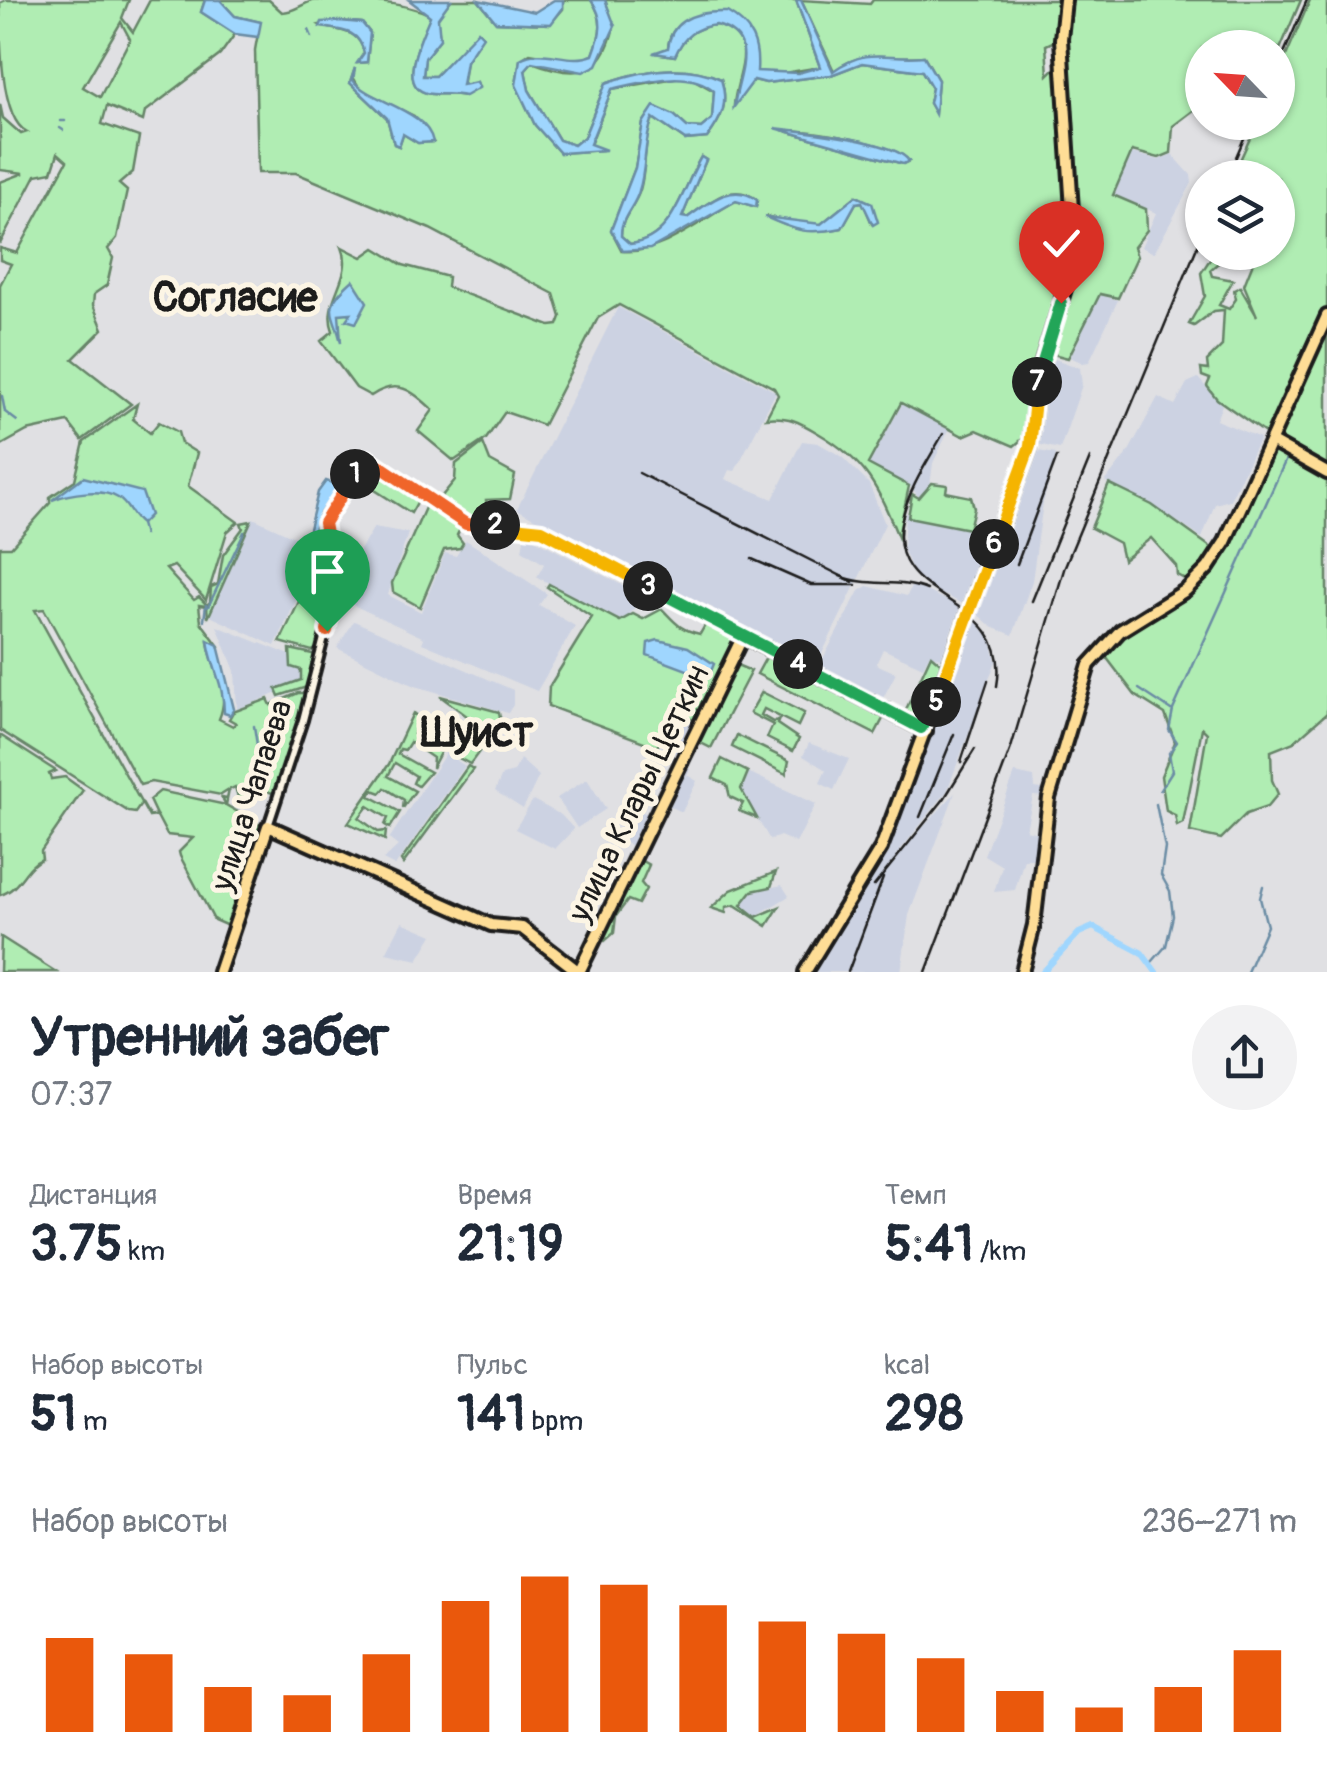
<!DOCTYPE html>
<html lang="ru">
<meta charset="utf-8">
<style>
body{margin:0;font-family:Pangolin,sans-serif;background:#f2f2f3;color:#1f2937;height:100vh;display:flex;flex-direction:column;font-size:38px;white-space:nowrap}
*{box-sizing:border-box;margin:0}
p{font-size:32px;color:#747a83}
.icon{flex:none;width:55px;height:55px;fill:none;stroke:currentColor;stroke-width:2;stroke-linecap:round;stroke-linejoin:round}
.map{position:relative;height:972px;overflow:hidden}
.details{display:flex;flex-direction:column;background:#fff;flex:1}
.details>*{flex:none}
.needle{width:65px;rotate:295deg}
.buttons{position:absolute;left:1185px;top:30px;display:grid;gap:20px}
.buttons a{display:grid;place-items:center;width:110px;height:110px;border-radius:50%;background:#fff;box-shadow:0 2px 8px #0004;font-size:50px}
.pin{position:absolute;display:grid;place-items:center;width:85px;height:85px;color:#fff;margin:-102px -42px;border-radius:50% 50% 50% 0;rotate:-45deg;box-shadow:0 0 10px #0007}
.pin .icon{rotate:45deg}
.km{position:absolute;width:50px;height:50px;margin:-25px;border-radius:50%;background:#222;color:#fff;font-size:28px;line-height:50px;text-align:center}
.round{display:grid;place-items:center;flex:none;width:105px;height:105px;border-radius:52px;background:#f2f2f3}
.head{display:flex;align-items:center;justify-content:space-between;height:170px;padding:0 30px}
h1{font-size:55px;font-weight:700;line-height:75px}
.figures{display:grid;grid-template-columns:repeat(3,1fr);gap:15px;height:170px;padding:10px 30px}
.figures div{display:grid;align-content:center}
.figures b{font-size:50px;font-weight:700}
.figures small{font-size:28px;font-weight:400}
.figures p{font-size:28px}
.chart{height:280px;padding:20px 30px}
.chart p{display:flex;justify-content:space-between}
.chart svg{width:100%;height:180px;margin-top:10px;stroke:#ea580c;stroke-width:6}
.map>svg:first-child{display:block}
.built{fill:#ccd2e2}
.green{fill:#b0edb3;stroke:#668468;stroke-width:2.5;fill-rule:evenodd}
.water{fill:#9fd6fe;stroke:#6b8ca4;stroke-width:2.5}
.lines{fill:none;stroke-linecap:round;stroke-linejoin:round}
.stream{stroke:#6b8ca4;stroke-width:2.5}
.river{stroke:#9fd6fe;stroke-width:6}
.minor-casing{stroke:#1c1c1c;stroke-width:14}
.major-casing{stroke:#1c1c1c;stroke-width:18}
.minor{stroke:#fcf5e5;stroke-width:6}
.major{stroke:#fedd96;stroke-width:10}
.rail{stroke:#1c1c1c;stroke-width:2.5}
.split-1-casing{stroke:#fff;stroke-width:20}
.split-2-casing{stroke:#fff;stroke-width:20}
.split-3-casing{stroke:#fff;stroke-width:20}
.split-4-casing{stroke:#fff;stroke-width:20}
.split-5-casing{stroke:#fff;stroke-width:20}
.split-6-casing{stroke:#fff;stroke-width:20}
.split-7-casing{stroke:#fff;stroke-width:20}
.split-8-casing{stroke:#fff;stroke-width:20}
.split-1{stroke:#f0652b;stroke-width:12}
.split-2{stroke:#f0652b;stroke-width:12}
.split-3{stroke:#f5b400;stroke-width:12}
.split-4{stroke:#22a559;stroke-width:12}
.split-5{stroke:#22a559;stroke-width:12}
.split-6{stroke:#f5b400;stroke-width:12}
.split-7{stroke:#f5b400;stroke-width:12}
.split-8{stroke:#22a559;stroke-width:12}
.labels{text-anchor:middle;stroke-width:10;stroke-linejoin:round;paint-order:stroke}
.street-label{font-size:32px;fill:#1c1c1c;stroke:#fcf5e5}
.district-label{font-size:42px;font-weight:bold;fill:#1c1c1c;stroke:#fcf5e5}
</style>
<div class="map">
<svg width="1327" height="972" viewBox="0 0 1327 972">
<rect width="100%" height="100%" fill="#e0e0e3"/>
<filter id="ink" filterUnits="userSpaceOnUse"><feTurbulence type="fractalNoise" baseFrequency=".01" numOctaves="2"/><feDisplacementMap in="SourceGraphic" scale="20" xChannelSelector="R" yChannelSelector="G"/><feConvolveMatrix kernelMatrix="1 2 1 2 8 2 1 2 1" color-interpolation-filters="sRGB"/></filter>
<g filter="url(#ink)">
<g class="built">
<path d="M1132,153l27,7 13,-6 19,21 1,8 -38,70 -13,-6 15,-34 -42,-18z"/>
<path d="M1100,295l18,5 -29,62 -6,1 -13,-6z"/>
<path d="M618,307l158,85 -41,79 -6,-1 -4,9 48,20 29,-58 16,2 23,13 28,28 16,40 -70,144 -87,-46 2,-5 -18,-5 1,-4 -42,-16 -154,-83z"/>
<path d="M1055,359l25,9 2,17 -22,64 -28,-6 10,-68z"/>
<path d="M1198,378l24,27 -6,15 44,18 -30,62 -15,4 -13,34 -50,-33 -47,-23 24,-31 29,-54 17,8 12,-22z"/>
<path d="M902,404l48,24 -17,35 -3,23 -11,11 -10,-12 -40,-21z"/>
<path d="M1032,450l24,4 -13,49 -11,78 -19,54 -21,-8 -19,-17z"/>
<path d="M905,513l90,18 -28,75 -37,-18 -17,-16 -10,-24z"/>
<path d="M253,518l67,31 -45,97 -65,-30z"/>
<path d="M374,527l34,6 -20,62 33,17 24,-59 11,3 10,-16 81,54 -8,11 36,21 -38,65 -115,-48 2,-5 -84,-39 -7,-41 21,2z"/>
<path d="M525,534l129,68 -4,8 -13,-6 -11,16h-6l-83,-43 7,-13 -22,-14z"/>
<path d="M867,586l40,10 4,-9h6l49,22 -19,52 -17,-7 -7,13 -40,-18 -7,15 20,9 -14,27 -64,-32 41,-77z"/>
<path d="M970,613l21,27 5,21 -49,130 -53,67 61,-65 -46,122 -8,57h-92l76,-127z"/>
<path d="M354,621l159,69v15l-5,8 -96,-28 -75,-37z"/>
<path d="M217,626l88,35v20l-68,29 -2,-39z"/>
<path d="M674,713l17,8 -15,32 -17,-8z"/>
<path d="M809,743l40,16 -15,31 -14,-7 6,-13 -23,-14z"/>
<path d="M446,753l19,13 -70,100 -12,-6 15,-14 -9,-7z"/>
<path d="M520,759l19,17 -16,33 -28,-18 7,-16 12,-3z"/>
<path d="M681,765l9,4 -3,6 10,6 -15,31 -18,-9z"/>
<path d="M748,772l68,32 -20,39 -16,-7 -10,4 -30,-51z"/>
<path d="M1015,773l19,4 1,11 13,2 -1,7 -14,-1 -7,34 16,4 -4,25h-14l-9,31 -21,2 8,-26 -18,-11z"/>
<path d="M587,779l19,30 -29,19 -20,-30z"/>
<path d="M533,800l28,15 13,14 -19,20 -40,-20z"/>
<path d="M635,808l16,8 -15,32 -16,-8 -1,-10 9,-18z"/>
<path d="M782,885l7,11 -33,20 -17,-14 12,-10z"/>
<path d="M402,922l31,13 -15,25 -32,-7z"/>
</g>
<g class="green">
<path d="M6,0h123l-7,18 11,14 17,-32h55l-4,12 34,22 -15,21 -75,57 -2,9 -36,-15 -5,18 37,13 -6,35 -14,12 8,7 -10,47 -9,11 5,9 -6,27 -13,9 -1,11 10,24 -30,30 58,45 -49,36 -14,-18 -41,9 -27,15v-161l11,-21 -11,-4v-12l17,5 50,-92 -9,-8 -6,19 -16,3 -36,69v-62l24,-9 -24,-3v-66l3,14 18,16 6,-2c-27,-13 -27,-96 -27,-129zM121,22l9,17 -30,58 -17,-10z"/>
<path d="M220,0h49l13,12c14,0 23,-11 35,-12 38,0 82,0 114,15 -8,19 -38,76 1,79 12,1 20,-1 32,2l15,-9 -2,-5 -15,5 4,-26 16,-25 -4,-4 -43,44h-12l2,-18 15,-19 -3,-21 14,-18h27l18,22 54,2 13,-15v-9h28c14,19 10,34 2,55l-16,6 -47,-8 -10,7 -4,25 19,40 25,28 43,-3 -13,-5 22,-56 75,-13 27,15 -2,28 -11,9 -14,-1 -13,-12 -20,-8 -11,16 -8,45 -24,62 11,21c40,4 80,-32 114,-50l20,6 1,-7c-24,-20 -49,3 -70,18l-5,-1 24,-57 -5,-3c-19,32 -28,83 -71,87l-9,-8c-1,-18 14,-29 19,-46 7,-25 3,-49 13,-72l32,22 22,-2c15,-20 22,-34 14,-59 -36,-16 -79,-9 -115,4l-22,54 -10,8 -15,-5 -30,-50 -4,-20 7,-8c44,17 71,15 82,-36l-9,-26h191l24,67 -48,8 -16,-4c10,-71 -86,-71 -88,-23l-12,5 19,3c8,-19 20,-29 41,-31 46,12 20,49 18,80l20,-25 12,3 65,-8 31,-12 60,8 10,17 -3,15 6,10 3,-33 -14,-24c-36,4 -59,-9 -90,15l-33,-71 69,4 3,-4h189l-5,40 -11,5 2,30 6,-6 7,3 10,187 -36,115 -8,61 -13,11 -37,-16 -14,6 -62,-33 -33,61 41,22 -11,51c-20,-50 -32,-76 -80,-104 -20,-12 -29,-17 -52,-15l12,-23 -4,-7 -155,-83 -21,13 -55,107 -38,-13 -19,27 -32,22 -36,-30 15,-21c-21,-20 -36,-32 -62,-14l-15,-8 -35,-47 12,-10c-12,-31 22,-54 9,-84l20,10 13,-9 28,17 45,12 -1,10 103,39 8,-1 3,-8 -7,-23 -124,-65 -134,-56h-38l-3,-123 5,-28 -25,-6zM339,21l23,2 8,10 -3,29 -9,1 6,-10c-5,-26 -26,-20 -44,-28zM355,68l-2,9 7,12 54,27 19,26 -15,1 -15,-9 -4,12 -5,-2 -7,-26 -37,-35zM782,130c26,0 114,12 127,31l-6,3zM856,196l15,7 6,19 -5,2 -9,-22 -7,1 -14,25c-32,6 -49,3 -77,-12l42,10 14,-2z"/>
<path d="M1068,0h233l-23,54v-6h-76v56l-29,22 -2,27 -12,5 -27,-7 -19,44 33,14 1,21 -13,17 3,10 -19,41 -18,-4 -32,64 -19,-5 29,-94 1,-22 -14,-189z"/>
<path d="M1310,0h17v309l-59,126 -51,-36 -10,-13 3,-7 -8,-3 -1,-7 7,1 -1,-9 15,-15 2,-36 -10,1 -20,15 -5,-2 16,-28 -4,-23 13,-20h16l-20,17 2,6 21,4 -14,25 10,4 7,-10 -2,-9 6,-3 17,29 -13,-31 10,-25 24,-8v-74l-37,-1v-19l16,-35 21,-1v-47z"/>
<path d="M1327,319v151l-49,-33z"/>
<path d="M137,404l-4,15 17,14 9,-11 19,10 3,11 16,10 -9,33 50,36 -11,10 -21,68 -32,-34 -8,3 28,31 5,-3 8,8 3,-3 1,-15 7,-3 5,-29 20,-27 -2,-5 10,-2 -43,97 -1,-12 -8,-1 2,17 17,23 -10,-4c3,30 24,46 11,78l14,7 3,-3 -7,-4 4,-7 35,-13 3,6 27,-12h10l-32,101 -20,-6 -11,12 -7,-3 -3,-10 -6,3 -3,15 38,22 -34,100 -16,-7 -34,-64 -1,-4 14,-14 -26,-3 -10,-19 -7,1 -8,-14 -7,10 -6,-1 -129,-82v-183h11l39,-44v-6l25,-17 9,-38zM44,609l96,176 11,-3 70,13 8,-5 -2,9 -5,-1 4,7 -66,-14 -11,9 7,15 -7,2 -114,-207z"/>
<path d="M483,443l7,18 25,14 -5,24 -24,1 2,22h-21l-30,-20 18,-22 1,-16z"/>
<path d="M1281,449l46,27v237l-33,29 -23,9 1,29 6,14 -11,13 -21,7 -25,25 -31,-7 17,-99 -5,-5 -19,95 -6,3 -2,-11 -9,-4 -5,-35 14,-34 -10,-28 -30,-19 -35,-46 109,-78 60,-116z"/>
<path d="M371,462l49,35 -9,16 -52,-33 -7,3z"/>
<path d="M932,483l15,2 -1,7 25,5 3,11 -5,21 -61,-12 4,-23 7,4z"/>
<path d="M1109,484l43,21 64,46 -26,31 -13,-7 -1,-9 -25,-28 -28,22 -4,-17 -28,-15z"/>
<path d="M427,503l35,22 -5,10 6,8 -3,5 -16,2 -24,57 -27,-15 -1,-9z"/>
<path d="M310,578l20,8 -11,61 -7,4 -32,-9z"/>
<path d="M549,584l71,37 13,-7 10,5 19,-10c13,13 16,20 38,25l8,-14 28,15 -43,85 -19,-8 -17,35 -109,-41 1,-19 43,-70 -45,-30z"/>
<path d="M290,649l27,6 -7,31 -31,10 -3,-7 25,-9v-10l-10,-3z"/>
<path d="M769,652l117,61 -11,21 -118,-60z"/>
<path d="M931,655l14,12 -20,50 -22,-1z"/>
<path d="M732,663l19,8 -40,77 -18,-9z"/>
<path d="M762,692l42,21 -6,13 -34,-17 -3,6 12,7 6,-3 -2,5 22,15 -6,12 -26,-13 6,-13 -23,-12z"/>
<path d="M440,696l59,16 2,10 -31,42 -19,-10 -1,-5 21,-30z"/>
<path d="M413,713l6,5 -5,16 23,16 5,-1 -10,19 1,-10 -23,-16 -5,8 -5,-1 -2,5 32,18 -12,14 -5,-3 3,-7 -21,-13 -7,13 27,15 -12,17 1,-8 -19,-12 -4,5 -8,-3 -3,6 30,16 -10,16 -5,-3 3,-7 -20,-12 -9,12 19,14 8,-1 -1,9 -37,-17 41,-59z"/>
<path d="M0,735l56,36 -7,3 2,5 14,-2 18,13 -42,61 1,8c-18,7 -21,30 -42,36z"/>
<path d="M737,735l52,26 -3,13 -54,-27z"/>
<path d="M722,759l26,13 -7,17 16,29 -18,-7 4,-8 -13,-6 -3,-12 -14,-7z"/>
<path d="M468,766l5,3 -70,95 -2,-3z"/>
<path d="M640,860l9,5 -8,18 5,6 -8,15 -10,-4 -12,16 -2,17 -9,8 -4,-3z"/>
<path d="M776,872l-5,15 -19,4 -11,14 15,12 23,-10 -12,19 -32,-21 -9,2v6l-15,-5 20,-18z"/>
<path d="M1,937l55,35h-56z"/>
</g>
<g class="water">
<path d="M205,0h15l15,16 26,6 -3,15 -23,-3 -34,-22z"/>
<path d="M409,0h42l-13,18 2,21 -15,19 -2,18h12l43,-45 5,5 -17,25 -4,24 15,-3 2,6 -14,8c-13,-3 -21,-1 -33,-2 -39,-3 -9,-60 -2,-78z"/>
<path d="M478,0l57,12 19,-12h9v8l-12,16 -55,-2z"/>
<path d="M591,0h14l10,26 -18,39 -14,7 -51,-10 -7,8 4,20 30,50 15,5 10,-8 22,-54c36,-13 79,-20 115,-4 8,25 1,39 -14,59l-22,2 -32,-22c-10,24 -6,48 -14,73 -4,16 -19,27 -18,45l9,8c43,-4 52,-55 71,-87l5,3 -24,57 5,1c21,-15 46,-37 70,-18l-1,7 -20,-6 -86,48 -27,2 -12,-21 24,-62 8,-45 11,-17 20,9 13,12 14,1 11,-9 2,-28c-25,-23 -70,-9 -102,-2l-22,55 16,6 -46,3 -25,-28 -19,-40 4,-26c23,-13 48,6 73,-4 8,-21 12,-36 -2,-55z"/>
<path d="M796,0h5l32,71c37,-26 52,-11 91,-15l14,24 -3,34 -6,-11 3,-15 -10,-17 -60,-8 -31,12 -65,8 -12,-3 -20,27c4,-32 27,-70 -18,-82 -21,2 -33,12 -41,31l-22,-3 15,-5c3,-31 32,-37 59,-36 25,14 32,32 30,59l41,2 22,-6z"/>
<path d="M339,21l23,2 8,10 -3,29 -10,1 7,-10c-5,-24 -23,-23 -44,-26l2,-5z"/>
<path d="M355,68l-2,12c14,21 74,29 80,62l-15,1 -15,-9 -4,12 -5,-2 -7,-26 -37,-35z"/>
<path d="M775,128c28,3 121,12 134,33l-6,3z"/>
<path d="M856,196l16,7 6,19 -5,3 -11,-23 -6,1 -14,25c-36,7 -45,3 -77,-11l56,7z"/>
<path d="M353,280l14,22 -11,21 -10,-3 5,-7 -12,1 2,29c-7,-33 -21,-34 12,-63z"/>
<path d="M83,477l59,15 8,23 -9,9c-10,-7 -13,-20 -23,-26 -17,-10 -48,-5 -66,2z"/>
<path d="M326,481l15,5 -21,27 -10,29 -3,-5 11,-45z"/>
<path d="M208,640l10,5 16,64 -4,6 -6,-2c0,-30 -13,-46 -16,-73z"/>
<path d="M658,640l30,7 26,17 -6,14 -61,-23 1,-12z"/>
</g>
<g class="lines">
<g class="stream">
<path d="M309,30l3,7"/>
<path d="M61,121h4"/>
<path d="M60,128l3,2"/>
<path d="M2,396l3,16 12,9"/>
<path d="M141,524l3,11"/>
<path d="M208,607l36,-75"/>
<path d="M204,620l2,-15"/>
<path d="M1139,689l32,21"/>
<path d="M254,726l3,19"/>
<path d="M1160,790l12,-19 -3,-18 8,-11 -8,-12 4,-20 114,-253"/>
<path d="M1152,962l14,-16 7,-30 -3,-25 -9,-16 4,-27 -9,-44"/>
<path d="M1247,972l20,-46 -7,-28 3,-12"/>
</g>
<path class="river" d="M1043,972l36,-39 14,-6 49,26 14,19"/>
<g class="minor-casing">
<path id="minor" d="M268,826l35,-106 33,-129 -12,-68 44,-65 97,66 77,5 201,107"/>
</g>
<g class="major-casing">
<g id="major">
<path d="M1272,442l55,31"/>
<path d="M219,972l49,-146 223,99 31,3 57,44"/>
<path d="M579,972l164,-336 183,95"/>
<path d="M805,972l76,-124 149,-401 8,-72 37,-118 -14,-218 4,-39"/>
<path d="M1022,972l12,-47 15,-127 40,-133 31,-34 66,-41 22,-22 17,-26 102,-226"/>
</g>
</g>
<use href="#minor" class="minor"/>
<use href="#major" class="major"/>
<g class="rail">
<path d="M1278,67l29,-67"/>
<path d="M1227,178l24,-56"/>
<path d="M943,434c-15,27 -34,54 -41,85 -20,89 112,71 95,167"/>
<path d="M639,473l214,109"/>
<path d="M752,559l59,26h45"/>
<path d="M1017,564l40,-107"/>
<path d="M840,576c29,12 59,2 87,14"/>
<path d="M1032,601l58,-143"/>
<path d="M961,762l27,-81"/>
<path d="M920,817l34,-83"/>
<path d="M874,886l70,-87 31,-50"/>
<path d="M848,972l35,-94"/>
<path d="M926,972l85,-224 54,-182 137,-331"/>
</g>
</g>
</g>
<g class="lines" filter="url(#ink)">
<g class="split-1-casing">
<path id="split-1" d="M327,631l9,-39 -12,-69 31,-49"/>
</g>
<g class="split-2-casing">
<path id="split-2" d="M355,474l13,-16 98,66 29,1"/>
</g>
<g class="split-3-casing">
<path id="split-3" d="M495,525l47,5 106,56"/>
</g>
<g class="split-4-casing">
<path id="split-4" d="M648,586l150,78"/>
</g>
<g class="split-5-casing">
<path id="split-5" d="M798,664l123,64 15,-26"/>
</g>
<g class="split-6-casing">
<path id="split-6" d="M936,702l58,-158"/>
</g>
<g class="split-7-casing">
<path id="split-7" d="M994,544l36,-98 7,-64"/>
</g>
<g class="split-8-casing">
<path id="split-8" d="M1037,382l24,-79"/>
</g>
<use href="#split-1" class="split-1"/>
<use href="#split-2" class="split-2"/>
<use href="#split-3" class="split-3"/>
<use href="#split-4" class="split-4"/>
<use href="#split-5" class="split-5"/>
<use href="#split-6" class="split-6"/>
<use href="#split-7" class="split-7"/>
<use href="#split-8" class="split-8"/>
</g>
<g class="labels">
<g class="street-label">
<text transform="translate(638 793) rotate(-64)" y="11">улица Клары Цеткин</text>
<text transform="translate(251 795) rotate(-72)" y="11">улица Чапаева</text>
</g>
<g class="district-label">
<text x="235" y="311">Согласие</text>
<text x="477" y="746">Шуист</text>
</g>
</g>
</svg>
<div class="buttons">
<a><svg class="needle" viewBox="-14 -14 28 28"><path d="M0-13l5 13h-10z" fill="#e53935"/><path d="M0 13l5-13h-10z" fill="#747a83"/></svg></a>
<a><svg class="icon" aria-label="layers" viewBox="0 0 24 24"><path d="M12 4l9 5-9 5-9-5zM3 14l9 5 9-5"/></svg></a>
</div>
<div class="pin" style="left:327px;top:631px;background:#1e9e55"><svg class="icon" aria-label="arrive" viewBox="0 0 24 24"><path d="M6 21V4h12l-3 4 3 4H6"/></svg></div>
<div class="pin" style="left:1061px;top:303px;background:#d93025"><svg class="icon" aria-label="check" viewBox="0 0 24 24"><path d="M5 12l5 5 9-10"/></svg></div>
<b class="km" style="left:355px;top:474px">1</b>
<b class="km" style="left:495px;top:525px">2</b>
<b class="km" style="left:648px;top:586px">3</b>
<b class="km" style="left:798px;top:664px">4</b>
<b class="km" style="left:936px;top:702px">5</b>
<b class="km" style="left:994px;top:544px">6</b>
<b class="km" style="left:1037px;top:382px">7</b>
</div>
<section class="details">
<div class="head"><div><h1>Утренний забег</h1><p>07:37</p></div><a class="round"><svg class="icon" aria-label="share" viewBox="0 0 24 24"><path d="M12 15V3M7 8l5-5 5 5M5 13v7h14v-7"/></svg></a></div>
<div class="figures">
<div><p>Дистанция</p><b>3.75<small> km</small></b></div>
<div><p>Время</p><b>21:19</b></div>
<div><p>Темп</p><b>5:41<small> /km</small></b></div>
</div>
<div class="figures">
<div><p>Набор высоты</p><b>51<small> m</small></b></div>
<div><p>Пульс</p><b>141<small> bpm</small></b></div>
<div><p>kcal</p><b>298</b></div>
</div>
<div class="chart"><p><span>Набор высоты</span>236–271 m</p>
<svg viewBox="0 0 160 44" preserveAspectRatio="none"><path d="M5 44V21M15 44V25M25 44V33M35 44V35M45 44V25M55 44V12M65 44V6M75 44V8M85 44V13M95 44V17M105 44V20M115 44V26M125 44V34M135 44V38M145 44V33M155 44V24"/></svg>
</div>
</section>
